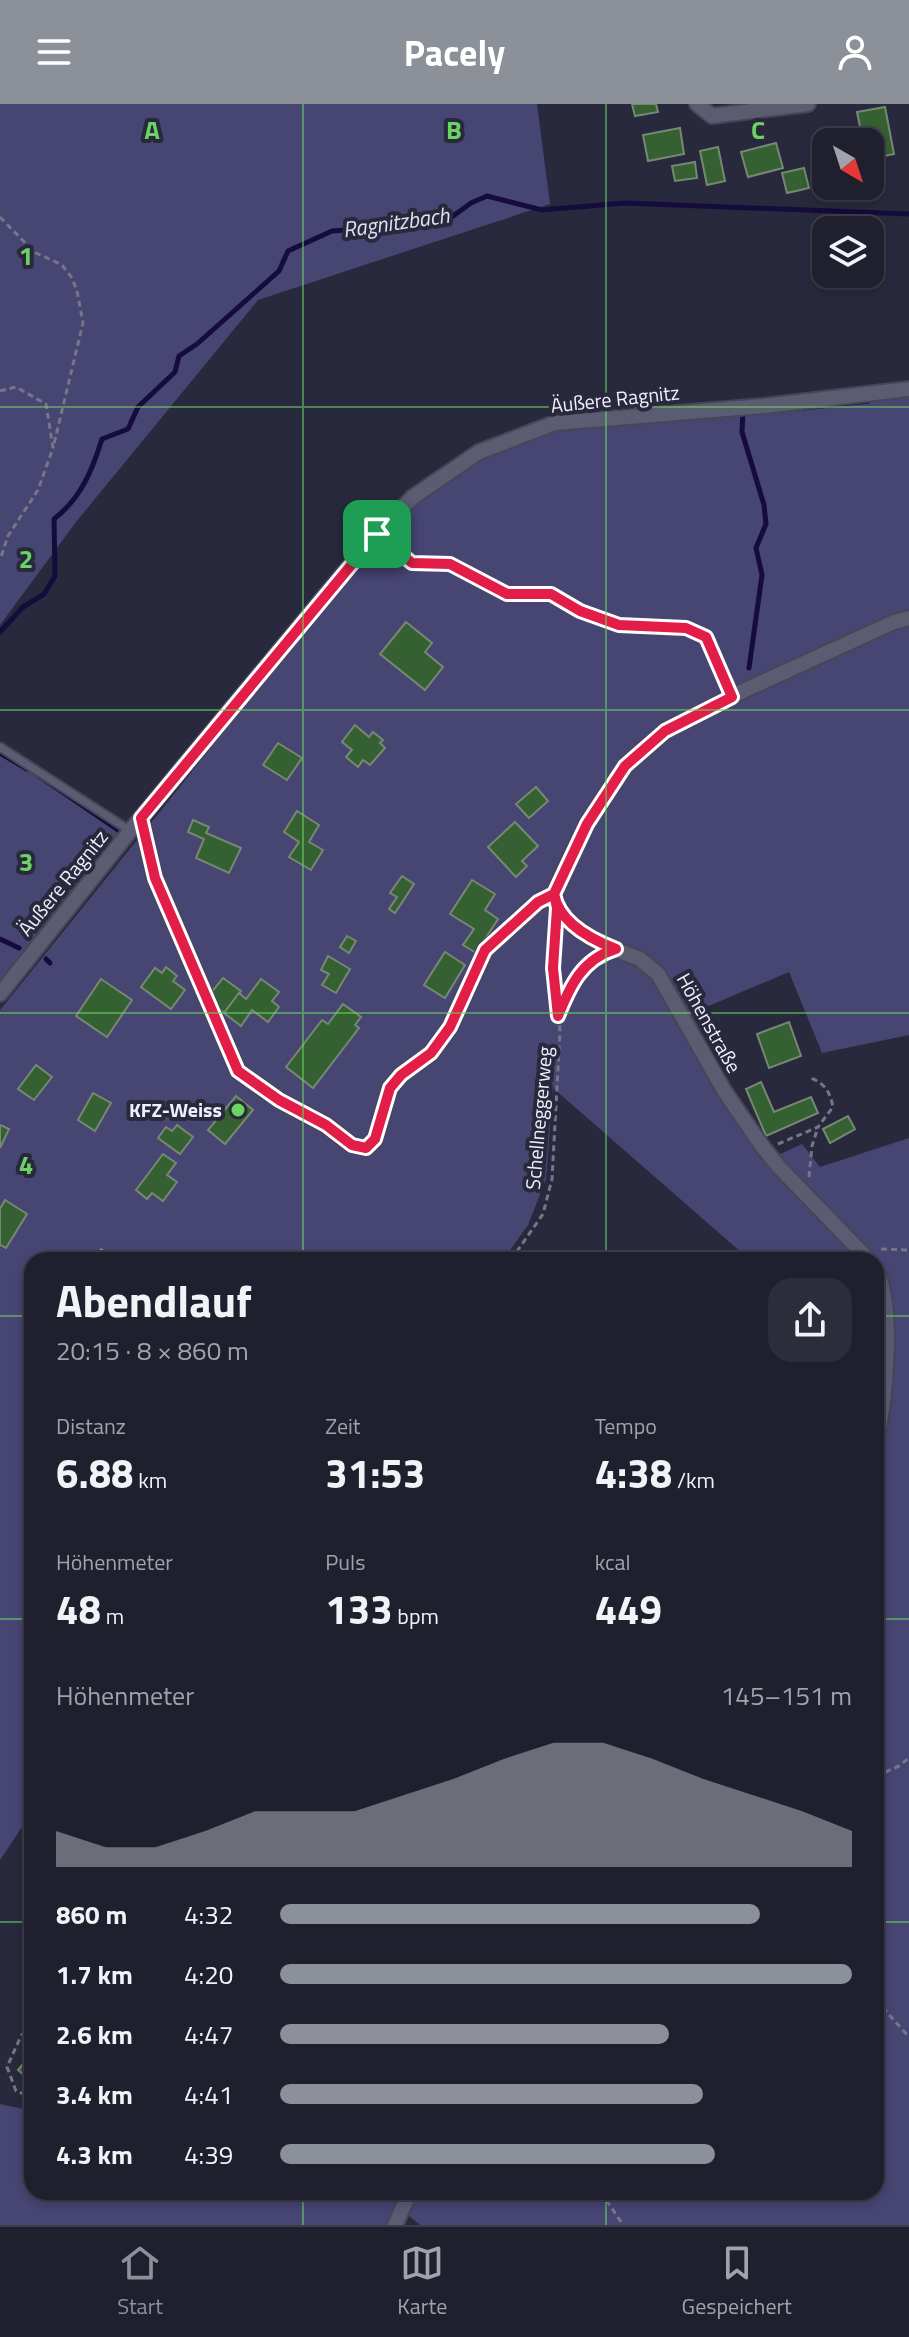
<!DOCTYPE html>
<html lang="de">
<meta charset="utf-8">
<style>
body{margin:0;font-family:"Titillium Web",sans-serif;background:#2c2c3a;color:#f1f3f6;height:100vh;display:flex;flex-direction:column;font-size:30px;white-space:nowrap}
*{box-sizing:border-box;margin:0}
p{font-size:26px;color:#a1a2aa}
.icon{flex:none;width:44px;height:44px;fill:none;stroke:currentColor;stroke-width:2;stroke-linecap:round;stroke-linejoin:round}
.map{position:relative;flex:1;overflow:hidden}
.panel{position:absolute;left:24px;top:1148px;width:860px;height:948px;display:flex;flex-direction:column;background:#1f1f2e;border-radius:24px;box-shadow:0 4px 12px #0003,0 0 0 2px #3c3d4a}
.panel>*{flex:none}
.needle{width:52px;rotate:141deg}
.buttons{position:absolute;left:812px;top:24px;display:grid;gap:16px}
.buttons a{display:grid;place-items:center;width:72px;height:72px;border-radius:16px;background:#1f1f2e;box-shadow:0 4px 12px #0003,0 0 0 2px #3c3d4a;font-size:40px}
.pin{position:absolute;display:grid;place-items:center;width:68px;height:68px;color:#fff;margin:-34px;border-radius:16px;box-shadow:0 4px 12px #0006}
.round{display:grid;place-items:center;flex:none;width:84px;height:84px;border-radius:24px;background:#2c2c3a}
.head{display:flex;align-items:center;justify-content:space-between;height:136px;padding:0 32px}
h1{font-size:44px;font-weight:700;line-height:60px}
.stats{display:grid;grid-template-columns:repeat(3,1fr);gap:12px;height:136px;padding:8px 32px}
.stats div{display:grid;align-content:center}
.stats b{font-size:40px;font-weight:700}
.stats small{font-size:22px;font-weight:400}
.stats p{font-size:22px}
.chart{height:224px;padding:16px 32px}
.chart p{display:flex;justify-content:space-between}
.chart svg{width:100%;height:144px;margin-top:8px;fill:#8c9099;opacity:.7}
ul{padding:0 32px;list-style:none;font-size:26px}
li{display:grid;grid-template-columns:128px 96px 1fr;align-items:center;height:60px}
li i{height:20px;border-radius:10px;background:#8c9099}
header{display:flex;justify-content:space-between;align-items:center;height:104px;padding:0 32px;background:#8c9099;color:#fff;font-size:36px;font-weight:700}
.dock{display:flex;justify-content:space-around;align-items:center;height:112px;border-top:2px solid #3c3d4a;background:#1f1f2e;font-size:22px;color:#a1a2aa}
.dock a{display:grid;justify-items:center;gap:4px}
.dock .on{color:#8c9099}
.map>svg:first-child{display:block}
.green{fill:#474572}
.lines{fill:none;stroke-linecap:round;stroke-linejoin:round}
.stream{stroke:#150b3c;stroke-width:5}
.building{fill:#356032;stroke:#768874;stroke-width:2}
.service-casing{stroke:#474657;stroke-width:11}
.minor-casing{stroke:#474657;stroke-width:18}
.path{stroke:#767688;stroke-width:3;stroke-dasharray:6 4;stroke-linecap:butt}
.service{stroke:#5b5b72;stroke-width:7}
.minor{stroke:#5b5b72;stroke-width:14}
.route-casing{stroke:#fff;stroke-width:16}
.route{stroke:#e11d48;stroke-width:10}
.grid{fill:none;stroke:#6ad363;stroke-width:2;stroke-opacity:0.55}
.poi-dot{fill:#6ad363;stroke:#29293d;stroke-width:3}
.labels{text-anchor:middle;stroke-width:8;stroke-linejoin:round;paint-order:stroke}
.street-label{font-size:20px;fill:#efeffd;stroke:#29293d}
.poi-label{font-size:20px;font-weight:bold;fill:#efeffd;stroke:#29293d;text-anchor:end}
.water-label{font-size:22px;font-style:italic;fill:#dfe0f1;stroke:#29293d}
.grid-label{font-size:26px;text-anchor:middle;font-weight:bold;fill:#6ad363;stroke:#29293d;stroke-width:8;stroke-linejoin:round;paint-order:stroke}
</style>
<header><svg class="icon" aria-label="menu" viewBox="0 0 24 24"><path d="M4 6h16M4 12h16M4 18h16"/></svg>Pacely<svg class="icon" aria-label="person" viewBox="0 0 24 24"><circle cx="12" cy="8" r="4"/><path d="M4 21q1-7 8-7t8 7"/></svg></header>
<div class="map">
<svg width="909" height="2121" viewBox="0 0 909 2121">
<rect width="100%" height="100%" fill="#29293d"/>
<g class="green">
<path d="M0,0h537l13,100 -292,96 -182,222 -76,103z"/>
<path d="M909,282v649l-87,18 -33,-81 -97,41 35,71 49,72 26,-12 18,23 89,-29v1087h-489l-11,-9 -4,9h-405v-121l32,7v81h844v-932h-126l-197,-172 -7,91 -18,46 -25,35h-471v552l-32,48v-850l179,-222 193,-249 107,-87 76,-29z"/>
<path d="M0,643l130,84 -116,145 -14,5z"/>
</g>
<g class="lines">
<g class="stream">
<path d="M803,304l65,-7"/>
<path d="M743,307l-1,21 22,73 2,19 -10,24 6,27 -13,93"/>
<path d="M0,528l23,-25 21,-13 11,-18 -1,-57c27,-21 38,-48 48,-80l26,-10 10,-22 37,-35 4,-16 18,-12 82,-73 9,-20 44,-20 70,-5 18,-11 29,4 22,-16 16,-7 55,14 83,-7 284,11"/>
<path d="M0,649l27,16"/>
<path d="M39,672l82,56"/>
<path d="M0,835l19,9"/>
<path d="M46,855l4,4"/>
</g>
</g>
<g class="building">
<path d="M632,0h24l2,8 -23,4z"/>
<path d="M885,3l9,47 -24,5v-17h-7l-6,-30z"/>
<path d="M680,24l4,26 -36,7 -5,-26z"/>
<path d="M776,39l7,25 -35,9 -7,-25z"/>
<path d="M718,43l7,34 -18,4 -7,-34z"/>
<path d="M695,58l2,16 -22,3 -3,-15z"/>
<path d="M804,64l5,20 -22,5 -5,-20z"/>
<path d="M406,518l26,21 -7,9 18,15 -18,23 -45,-36z"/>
<path d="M355,621l14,12 4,-5 10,8 -3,3 5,5 -15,17 -7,-5 -5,7 -12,-10 6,-7 -10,-8z"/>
<path d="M278,639l24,15 -15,22 -24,-15z"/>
<path d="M536,683l12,14 -19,17 -13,-14z"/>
<path d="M297,707l22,14 -10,17 14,8 -12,20 -22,-13 10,-15 -15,-10z"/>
<path d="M193,716l16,7 -3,6 35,15 -12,25 -33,-15 8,-19 -16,-7z"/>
<path d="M515,718l23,24 -16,15 5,5 -11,11 -28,-30z"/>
<path d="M402,772l12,8 -19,29 -6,-4 8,-12 -7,-4z"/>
<path d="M472,776l23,14 -10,16 13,9 -22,34 -13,-8 11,-16 -24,-15z"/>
<path d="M347,832l9,5 -7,12 -9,-6z"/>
<path d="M445,848l20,13 -20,33 -21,-13z"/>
<path d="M328,852l22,13 -14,24 -14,-8 7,-11 -8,-4z"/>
<path d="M166,863l11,9 -4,5 12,9 -14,19 -30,-22 14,-19 7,5z"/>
<path d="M223,874l18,13 -17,22 -9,-8 -4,-12z"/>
<path d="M101,875l31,21 -25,37 -31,-21z"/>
<path d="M261,875l18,13 -7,9 7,6 -11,15 -16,-12 -11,16 -17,-13 15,-20 7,6z"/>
<path d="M343,900l18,13 -6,8 4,3 -46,60 -27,-21 36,-47 6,4z"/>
<path d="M789,918l12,34 -32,12 -12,-34z"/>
<path d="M36,961l16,12 -18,23 -16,-11z"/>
<path d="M761,978l13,30 37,-15 7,16 -52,23 -20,-47z"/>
<path d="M93,989l18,10 -16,28 -17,-11z"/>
<path d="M236,992l17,14 -28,34 -17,-14z"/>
<path d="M848,1012l7,13 -25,14 -7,-14z"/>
<path d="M0,1021l9,4 -9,19z"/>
<path d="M177,1021l16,12 -13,17 -22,-16 8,-11 6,4z"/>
<path d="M163,1050l13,9 -9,12 10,7 -14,19 -11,-8 -5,6 -11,-9z"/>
<path d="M5,1096l22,14 -21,34 -6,-3v-36z"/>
<path d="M101,1145l18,11h-25z"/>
<path d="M32,1949v29l-14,-12z"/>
</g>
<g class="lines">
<g class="service-casing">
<path id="service" d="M0,643l129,83"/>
</g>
<g class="minor-casing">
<g id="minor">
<path d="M697,0l15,12 96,-12"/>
<path d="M141,714l14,60 83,193 41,29 47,25 26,20 14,3 9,-9 15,-51 11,-13 30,-22 19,-26 35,-77 53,-48 16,-8"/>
<path d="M0,890l130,-163 242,-292 41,-42 66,-45 76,-29 209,-17 145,-17"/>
<path d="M869,1156l-90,-93 -17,-21 -37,-54 -67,-118 -18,-15 -44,-17 -27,-21 -12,-13 -3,-14 12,-29 21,-41 38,-58 40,-35 78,-40 151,-69 15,-4"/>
<path d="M876,1166c19,37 9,133 0,174"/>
<path d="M395,2121l15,-33"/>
</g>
</g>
<g class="path">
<path d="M0,113l34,35 28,13 10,13 5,13 6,32 -30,125"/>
<path d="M0,287l16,-4 30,17 7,44 -15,42 -30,46 -8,24"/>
<path d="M387,438l25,21 38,1 57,30h44l29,17 39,14 67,3 20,9 19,46"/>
<path d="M559,908l10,-25 25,-28"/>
<path d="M778,1040l40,-17 15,-20c-3,-14 -7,-23 -22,-29"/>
<path d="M809,1073l3,-31 6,-19"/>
<path d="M881,1145l28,1"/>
<path d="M511,1156l32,-46 9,-35 8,-148 -7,-63 1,-40"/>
<path d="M876,1672l23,-10 10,-8"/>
<path d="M876,1896l33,37"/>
<path d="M32,1920l-11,12 -14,31 9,24 16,6"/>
<path d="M601,2088l22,33"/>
</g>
<use href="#service" class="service"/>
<use href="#minor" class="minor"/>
</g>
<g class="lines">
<g class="route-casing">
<path id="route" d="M377,430l35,29 38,1 57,30h44l29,17 39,14 67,3 20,9 26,60 -67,34 -40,35 -38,58 -33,70 3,14 -4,60 5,48c12,-30 24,-57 58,-67 -26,-10 -57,-27 -62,-55l-16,8 -53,48 -35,77 -19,26 -30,22 -11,13 -15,51 -9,9 -14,-3 -26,-20 -47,-25 -41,-29 -83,-193 -14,-60 236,-284"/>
</g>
<use href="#route" class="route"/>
</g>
<path class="grid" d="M303,0v1156M606,0v1156M0,303h909M0,606h909M0,909h909M0,1212h32M876,1212h33M0,1515h32M876,1515h33M0,1818h32M876,1818h33M303,2088v33M606,2088v33"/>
<circle class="poi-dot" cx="238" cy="1006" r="8"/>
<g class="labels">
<g class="street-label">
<text transform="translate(615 295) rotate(-6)" y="7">Äußere Ragnitz</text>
<text transform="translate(63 779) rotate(-51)" y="7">Äußere Ragnitz</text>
<text transform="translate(709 919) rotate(61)" y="7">Höhenstraße</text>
<text transform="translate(539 1014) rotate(-85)" y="7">Schellneggerweg</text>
</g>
<g class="poi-label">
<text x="222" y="1013">KFZ-Weiss</text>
</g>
<g class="water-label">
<text transform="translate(396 118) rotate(-8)" y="8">Ragnitzbach</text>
</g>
</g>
<g class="grid-label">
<text x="152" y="35">A</text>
<text x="454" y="35">B</text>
<text x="758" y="35">C</text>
<text x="26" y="161">1</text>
<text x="26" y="464">2</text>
<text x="26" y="767">3</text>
<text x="26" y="1070">4</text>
</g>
</svg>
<div class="buttons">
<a><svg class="needle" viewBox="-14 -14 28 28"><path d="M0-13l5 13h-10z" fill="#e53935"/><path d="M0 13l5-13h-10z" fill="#a1a2aa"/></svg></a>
<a><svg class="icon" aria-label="layers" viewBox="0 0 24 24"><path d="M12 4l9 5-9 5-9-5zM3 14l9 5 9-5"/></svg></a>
</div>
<div class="pin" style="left:377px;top:430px;background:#1e9e55"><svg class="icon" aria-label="arrive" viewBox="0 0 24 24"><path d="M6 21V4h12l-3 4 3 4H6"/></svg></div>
<section class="panel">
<div class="head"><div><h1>Abendlauf</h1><p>20:15 · 8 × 860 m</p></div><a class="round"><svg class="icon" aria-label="share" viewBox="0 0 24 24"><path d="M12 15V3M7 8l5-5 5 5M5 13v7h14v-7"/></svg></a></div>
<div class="stats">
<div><p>Distanz</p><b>6.88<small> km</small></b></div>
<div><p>Zeit</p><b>31:53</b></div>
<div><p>Tempo</p><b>4:38<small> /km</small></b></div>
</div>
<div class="stats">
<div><p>Höhenmeter</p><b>48<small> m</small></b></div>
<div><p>Puls</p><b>133<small> bpm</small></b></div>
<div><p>kcal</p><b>449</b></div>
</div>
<div class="chart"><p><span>Höhenmeter</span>145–151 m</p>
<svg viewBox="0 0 160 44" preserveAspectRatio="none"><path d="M0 44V33L10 38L20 38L30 33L40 27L50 27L60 27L70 22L80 17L90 11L100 6L110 6L120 11L130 17L140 22L150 27L160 33V44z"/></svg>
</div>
<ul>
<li><b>860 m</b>4:32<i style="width:84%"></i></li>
<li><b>1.7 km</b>4:20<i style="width:100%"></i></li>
<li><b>2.6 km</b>4:47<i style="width:68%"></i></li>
<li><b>3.4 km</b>4:41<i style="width:74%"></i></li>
<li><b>4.3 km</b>4:39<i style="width:76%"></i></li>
</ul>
</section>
</div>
<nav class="dock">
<a class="on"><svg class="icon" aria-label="home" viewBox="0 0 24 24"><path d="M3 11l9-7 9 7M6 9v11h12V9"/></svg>Start</a>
<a><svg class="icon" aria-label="map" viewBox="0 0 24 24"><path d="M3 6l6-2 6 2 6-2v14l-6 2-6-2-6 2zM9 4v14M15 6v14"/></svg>Karte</a>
<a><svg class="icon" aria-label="saved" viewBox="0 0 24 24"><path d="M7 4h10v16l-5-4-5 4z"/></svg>Gespeichert</a>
</nav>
